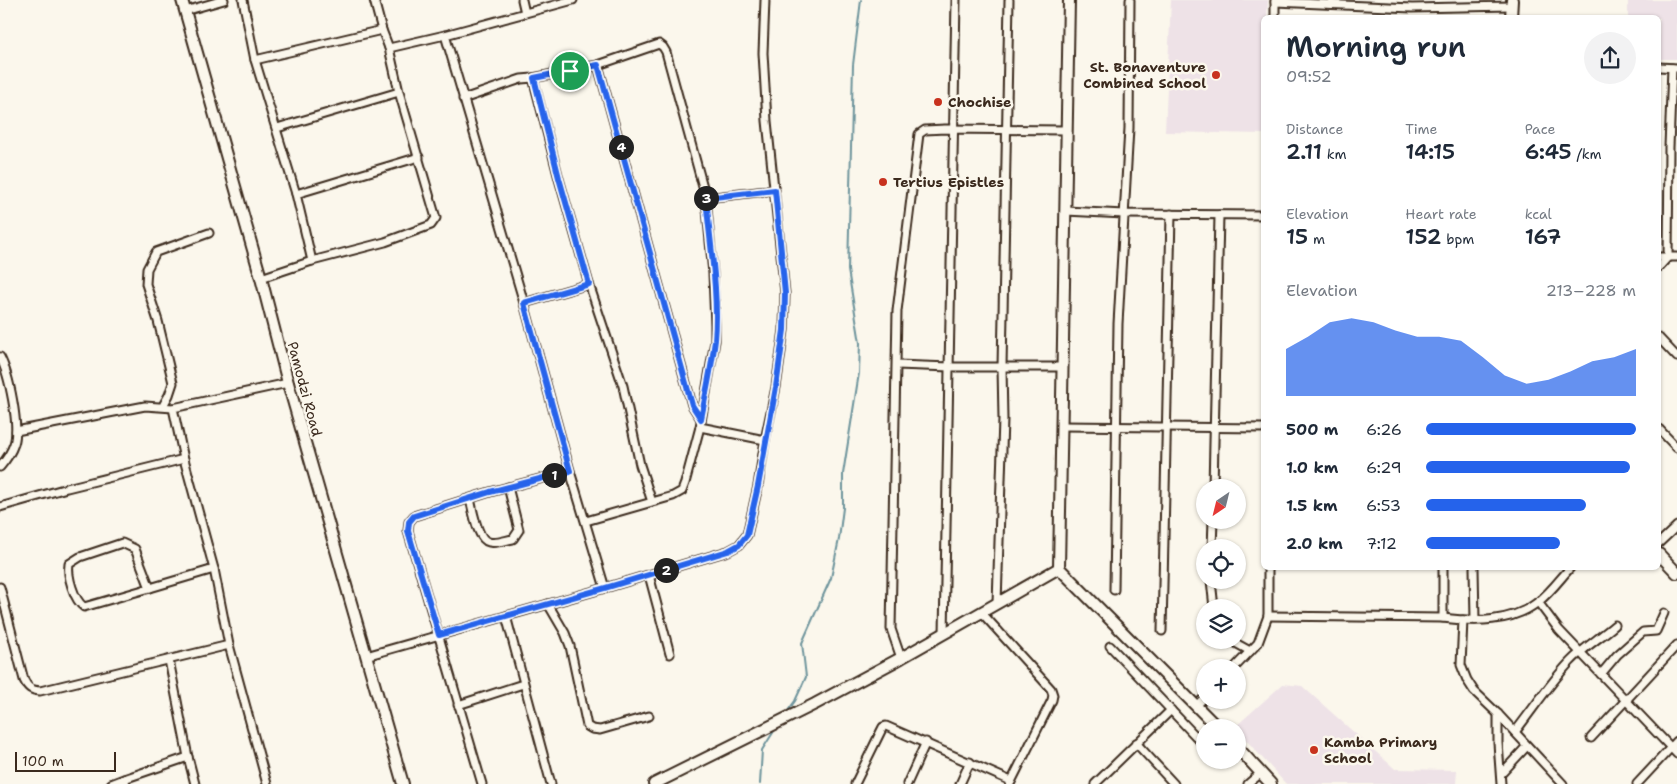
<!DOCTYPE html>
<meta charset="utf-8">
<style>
body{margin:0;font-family:"Shantell Sans",sans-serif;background:#f2f2f3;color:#1f2937;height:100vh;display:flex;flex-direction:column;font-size:19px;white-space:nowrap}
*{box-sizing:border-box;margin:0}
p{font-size:16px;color:#747a83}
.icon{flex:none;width:28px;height:28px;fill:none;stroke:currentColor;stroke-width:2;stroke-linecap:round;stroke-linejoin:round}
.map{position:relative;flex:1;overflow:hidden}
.sheet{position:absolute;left:1261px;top:15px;width:400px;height:555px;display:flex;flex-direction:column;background:#fff;border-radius:8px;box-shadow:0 1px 4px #0004}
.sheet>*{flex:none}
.needle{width:32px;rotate:215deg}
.tools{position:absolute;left:1196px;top:479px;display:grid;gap:10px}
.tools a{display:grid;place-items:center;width:50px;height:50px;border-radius:50%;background:#fff;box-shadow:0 1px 4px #0004;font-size:25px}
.scale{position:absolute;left:15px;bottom:12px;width:101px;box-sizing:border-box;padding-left:5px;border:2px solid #3b2a1e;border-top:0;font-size:14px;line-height:18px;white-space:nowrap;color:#3b2a1e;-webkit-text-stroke:4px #fbf7ec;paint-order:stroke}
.pin{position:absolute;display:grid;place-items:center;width:42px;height:42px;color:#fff;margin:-21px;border:2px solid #fff;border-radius:50%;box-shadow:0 1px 5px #0007}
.km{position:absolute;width:25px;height:25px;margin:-12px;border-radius:50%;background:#222;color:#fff;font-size:14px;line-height:25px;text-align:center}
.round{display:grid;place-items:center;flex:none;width:52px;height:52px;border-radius:26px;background:#f2f2f3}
.overview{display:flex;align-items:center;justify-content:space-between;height:85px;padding:0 25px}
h1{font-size:28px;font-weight:600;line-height:38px}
.figures{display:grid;grid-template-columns:repeat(3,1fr);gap:8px;height:85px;padding:5px 25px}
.figures div{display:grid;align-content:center}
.figures b{font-size:21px;font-weight:600}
.figures small{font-size:14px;font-weight:400}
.figures p{font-size:14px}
.chart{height:140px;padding:10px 25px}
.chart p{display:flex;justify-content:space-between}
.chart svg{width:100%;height:90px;margin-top:5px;fill:#2563eb;opacity:.7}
ul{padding:0 25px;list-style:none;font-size:16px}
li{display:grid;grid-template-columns:80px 60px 1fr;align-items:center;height:38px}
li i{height:12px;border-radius:6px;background:#2563eb}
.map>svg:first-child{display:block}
.built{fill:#eee2e7}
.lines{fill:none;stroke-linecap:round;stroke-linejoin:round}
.stream{stroke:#6e949c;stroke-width:2}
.street-casing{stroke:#3b2a1e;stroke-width:11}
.secondary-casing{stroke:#3b2a1e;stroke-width:14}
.street{stroke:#fbf7ec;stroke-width:7}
.secondary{stroke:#fbf7ec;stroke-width:10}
.route-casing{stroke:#fff;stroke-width:10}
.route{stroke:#2563eb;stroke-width:6}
.poi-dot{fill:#c8321e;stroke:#fbf7ec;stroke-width:2}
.labels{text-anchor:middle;stroke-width:5;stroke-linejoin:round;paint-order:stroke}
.poi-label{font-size:14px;font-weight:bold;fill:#3b2a1e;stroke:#fbf7ec;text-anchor:start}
.street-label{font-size:14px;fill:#3b2a1e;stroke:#fbf7ec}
</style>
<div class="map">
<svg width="1677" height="784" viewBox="0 0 1677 784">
<rect width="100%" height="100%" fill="#fbf7ec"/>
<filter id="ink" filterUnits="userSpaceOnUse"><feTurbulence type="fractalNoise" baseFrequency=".02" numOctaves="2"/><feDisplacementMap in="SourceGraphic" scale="10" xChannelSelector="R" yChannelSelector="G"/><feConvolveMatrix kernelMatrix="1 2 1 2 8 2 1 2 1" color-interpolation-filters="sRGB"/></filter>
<g filter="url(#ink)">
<g class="built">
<path d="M1171,0h97l-1,17 -3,1v116l-99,-2z"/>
<path d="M1628,0h49v59h-18v-41l-31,-1z"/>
<path d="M1283,684l19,2 93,83 62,1 -1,14h-170l-48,-53v-3l-3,-1z"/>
</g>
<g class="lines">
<g class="stream">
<path d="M787,712l8,-11 11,-24 -4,-34 29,-65 8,-39 4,-31v-34l16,-101 1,-30 -12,-73 5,-205 8,-65"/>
<path d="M760,784l2,-34 14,-22"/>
</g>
<g class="street-casing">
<g id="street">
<path d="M243,0l12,60 41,134 16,67"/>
<path d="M374,0l8,30 7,18"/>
<path d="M522,0l3,13"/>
<path d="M1275,2l137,6 99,-2"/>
<path d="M185,11l39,-11"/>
<path d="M1275,18v-18"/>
<path d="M445,35l79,268 46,168"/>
<path d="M255,60l127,-30"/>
<path d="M598,65l94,340 9,14"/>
<path d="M1659,67l18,1"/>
<path d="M463,99l58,-20 12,-1"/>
<path d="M277,128l122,-36"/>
<path d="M296,194l123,-37"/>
<path d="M706,198l69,-8"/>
<path d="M1066,211l58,3 140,1"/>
<path d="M1659,257h18"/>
<path d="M1659,267l9,-10 1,-110 3,-79"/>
<path d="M261,278l51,-17 73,-19 46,-17 5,-7 -37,-126 -10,-44 56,-13 128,-35"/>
<path d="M524,303l65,-19"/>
<path d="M1659,338l18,19"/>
<path d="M0,357c9,17 20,69 14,87 -3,9 -8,16 -14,23"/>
<path d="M897,365l53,2h112"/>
<path d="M164,404l5,-9 4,-12 -15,-62 -12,-37 1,-15 9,-17 53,-19"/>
<path d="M1062,426l202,2"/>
<path d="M700,427l65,13"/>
<path d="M1659,429l18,19"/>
<path d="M16,431l129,-25 28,2"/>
<path d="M184,459l-11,-51 115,-25"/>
<path d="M1213,488l6,-273"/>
<path d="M470,499c3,11 7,41 19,43 7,2 17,-2 24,-3l6,-9 -11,-43"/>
<path d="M0,507l67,-19 117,-29 30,110 15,76 38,139"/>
<path d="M586,521l87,-25 9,-5 3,-8 15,-56 15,-86v-16l-2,-51 -7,-76 -40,-146 -3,-5 -4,-3 -61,21 -65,13 26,101 30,105 34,102 17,79 12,37"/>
<path d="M122,543l13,6 15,39 -66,19c-10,-7 -17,-31 -15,-43l11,-7z"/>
<path d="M1659,543l18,-17"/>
<path d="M1212,548l1,-28"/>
<path d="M1443,568v50"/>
<path d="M1474,568l1,52"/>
<path d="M649,575l21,79"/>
<path d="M1211,580l3,28"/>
<path d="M0,587l24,93c4,8 7,10 16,11l189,-46"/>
<path d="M150,588l64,-19"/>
<path d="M1114,590l4,-266 11,-196 1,-128"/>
<path d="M1538,602l21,28 118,124"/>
<path d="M997,603l6,-184 -1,-52 7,-367"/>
<path d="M548,604l17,29 5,13 17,80 5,3 8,1 49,-14"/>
<path d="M981,612l70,77 2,6 -1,5 -42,84"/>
<path d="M506,616l45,168"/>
<path d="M1268,616l175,2c31,4 69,5 95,-16 12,-9 22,-23 32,-34"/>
<path d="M1463,620l-2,45 6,15 7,11 24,23 65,70"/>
<path d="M1162,631l9,-417"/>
<path d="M944,634l12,-634"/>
<path d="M1230,640l20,11"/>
<path d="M1110,646l95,100"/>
<path d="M366,656l239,-68 123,-37 11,-6 8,-10 11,-49 7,-46 11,-53 8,-57 1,-37 -18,-172 -4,-68 2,-53"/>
<path d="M901,658l-10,-29 6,-318 22,-177 6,-4 20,-1 122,1"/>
<path d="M169,660l19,97 7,27"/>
<path d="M1234,668l24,-25 10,-27v-48"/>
<path d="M1601,674l16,-19 26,-23 13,-1 8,-18"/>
<path d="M458,705l65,-21"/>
<path d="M1197,705l8,-8"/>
<path d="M1498,714v29l3,41"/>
<path d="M1515,732c18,-23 35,-49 55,-70 13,-14 30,-24 45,-37"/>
<path d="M1591,738l86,-93"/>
<path d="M1136,743l38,41"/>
<path d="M1501,774l26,-28"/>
<path d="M111,784l13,-5"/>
<path d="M126,784l-2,-5 64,-22"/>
<path d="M482,784l-74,-253 1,-9 5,-6 76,-24 80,-21 35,117"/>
<path d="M855,784l25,-51 3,-6 3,-1 125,55"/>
<path d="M907,784l19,-42"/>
<path d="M960,784l10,-22"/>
<path d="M1095,784l76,-74"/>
<path d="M1248,784l13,-11"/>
<path d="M1637,784l40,-43"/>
</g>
</g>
<g class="secondary-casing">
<g id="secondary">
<path d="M182,0l79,278 27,105 115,401"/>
<path d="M1069,0l-10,568 159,160"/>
<path d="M1511,18l1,-18"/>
<path d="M1659,554l18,19"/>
<path d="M1238,748l33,36"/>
<path d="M654,784l161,-80 86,-46 158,-90"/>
</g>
</g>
<use href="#street" class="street"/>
<use href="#secondary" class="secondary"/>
</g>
</g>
<g class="lines" filter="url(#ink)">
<g class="route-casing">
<path id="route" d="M598,65l94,340 9,14c5,-26 11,-53 14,-79 4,-44 -5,-98 -9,-142l69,-8 10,103 -1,37 -8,57 -18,99 -11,49 -8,10 -11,6 -123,37 -166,47 -31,-104 1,-9 5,-6 76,-24 80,-21 -46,-168 65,-19 -30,-106 -25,-100z"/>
</g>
<use href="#route" class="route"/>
</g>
<g class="poi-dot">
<circle cx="1216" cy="75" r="5"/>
<circle cx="938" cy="102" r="5"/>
<circle cx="883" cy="182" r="5"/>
<circle cx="1314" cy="750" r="5"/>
</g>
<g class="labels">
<g class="poi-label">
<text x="1206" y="72" text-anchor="end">St. Bonaventure<tspan x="1206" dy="16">Combined School</tspan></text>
<text x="948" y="107">Chochise</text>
<text x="893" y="187">Tertius Epistles</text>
<text x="1324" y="747">Kamba Primary<tspan x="1324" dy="16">School</tspan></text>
</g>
<g class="street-label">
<text transform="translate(305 389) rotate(75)" y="5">Pamodzi Road</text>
</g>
</g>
</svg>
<div class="tools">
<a><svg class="needle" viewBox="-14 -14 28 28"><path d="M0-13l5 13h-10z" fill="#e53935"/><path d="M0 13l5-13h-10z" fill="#747a83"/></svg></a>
<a><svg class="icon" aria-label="locate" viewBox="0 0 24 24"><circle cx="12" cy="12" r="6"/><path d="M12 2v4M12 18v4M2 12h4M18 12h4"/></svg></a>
<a><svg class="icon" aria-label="layers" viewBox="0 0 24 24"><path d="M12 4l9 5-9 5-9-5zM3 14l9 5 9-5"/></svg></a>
<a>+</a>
<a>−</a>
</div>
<div class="scale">100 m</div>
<div class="pin" style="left:570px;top:71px;background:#1e9e55"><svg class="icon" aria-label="arrive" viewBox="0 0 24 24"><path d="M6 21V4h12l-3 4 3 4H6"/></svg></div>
<b class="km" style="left:554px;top:475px">1</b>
<b class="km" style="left:666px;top:570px">2</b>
<b class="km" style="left:706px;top:198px">3</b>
<b class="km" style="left:621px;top:147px">4</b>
<section class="sheet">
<div class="overview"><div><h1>Morning run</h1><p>09:52</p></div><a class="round"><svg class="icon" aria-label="share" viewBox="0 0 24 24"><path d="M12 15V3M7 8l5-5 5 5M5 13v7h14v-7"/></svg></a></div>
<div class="figures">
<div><p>Distance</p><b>2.11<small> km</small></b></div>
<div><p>Time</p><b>14:15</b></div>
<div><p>Pace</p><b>6:45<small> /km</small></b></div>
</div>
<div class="figures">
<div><p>Elevation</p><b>15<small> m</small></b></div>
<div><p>Heart rate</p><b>152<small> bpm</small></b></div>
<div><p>kcal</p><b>167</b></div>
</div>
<div class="chart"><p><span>Elevation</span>213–228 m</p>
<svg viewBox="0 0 160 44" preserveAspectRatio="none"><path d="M0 44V21L10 15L20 8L30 6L40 8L50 12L60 15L70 15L80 17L90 25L100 34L110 38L120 36L130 32L140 27L150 25L160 21V44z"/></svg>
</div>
<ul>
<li><b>500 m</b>6:26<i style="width:100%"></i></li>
<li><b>1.0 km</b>6:29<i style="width:97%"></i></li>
<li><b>1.5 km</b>6:53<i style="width:76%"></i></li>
<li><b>2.0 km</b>7:12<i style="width:64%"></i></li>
</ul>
</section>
</div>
